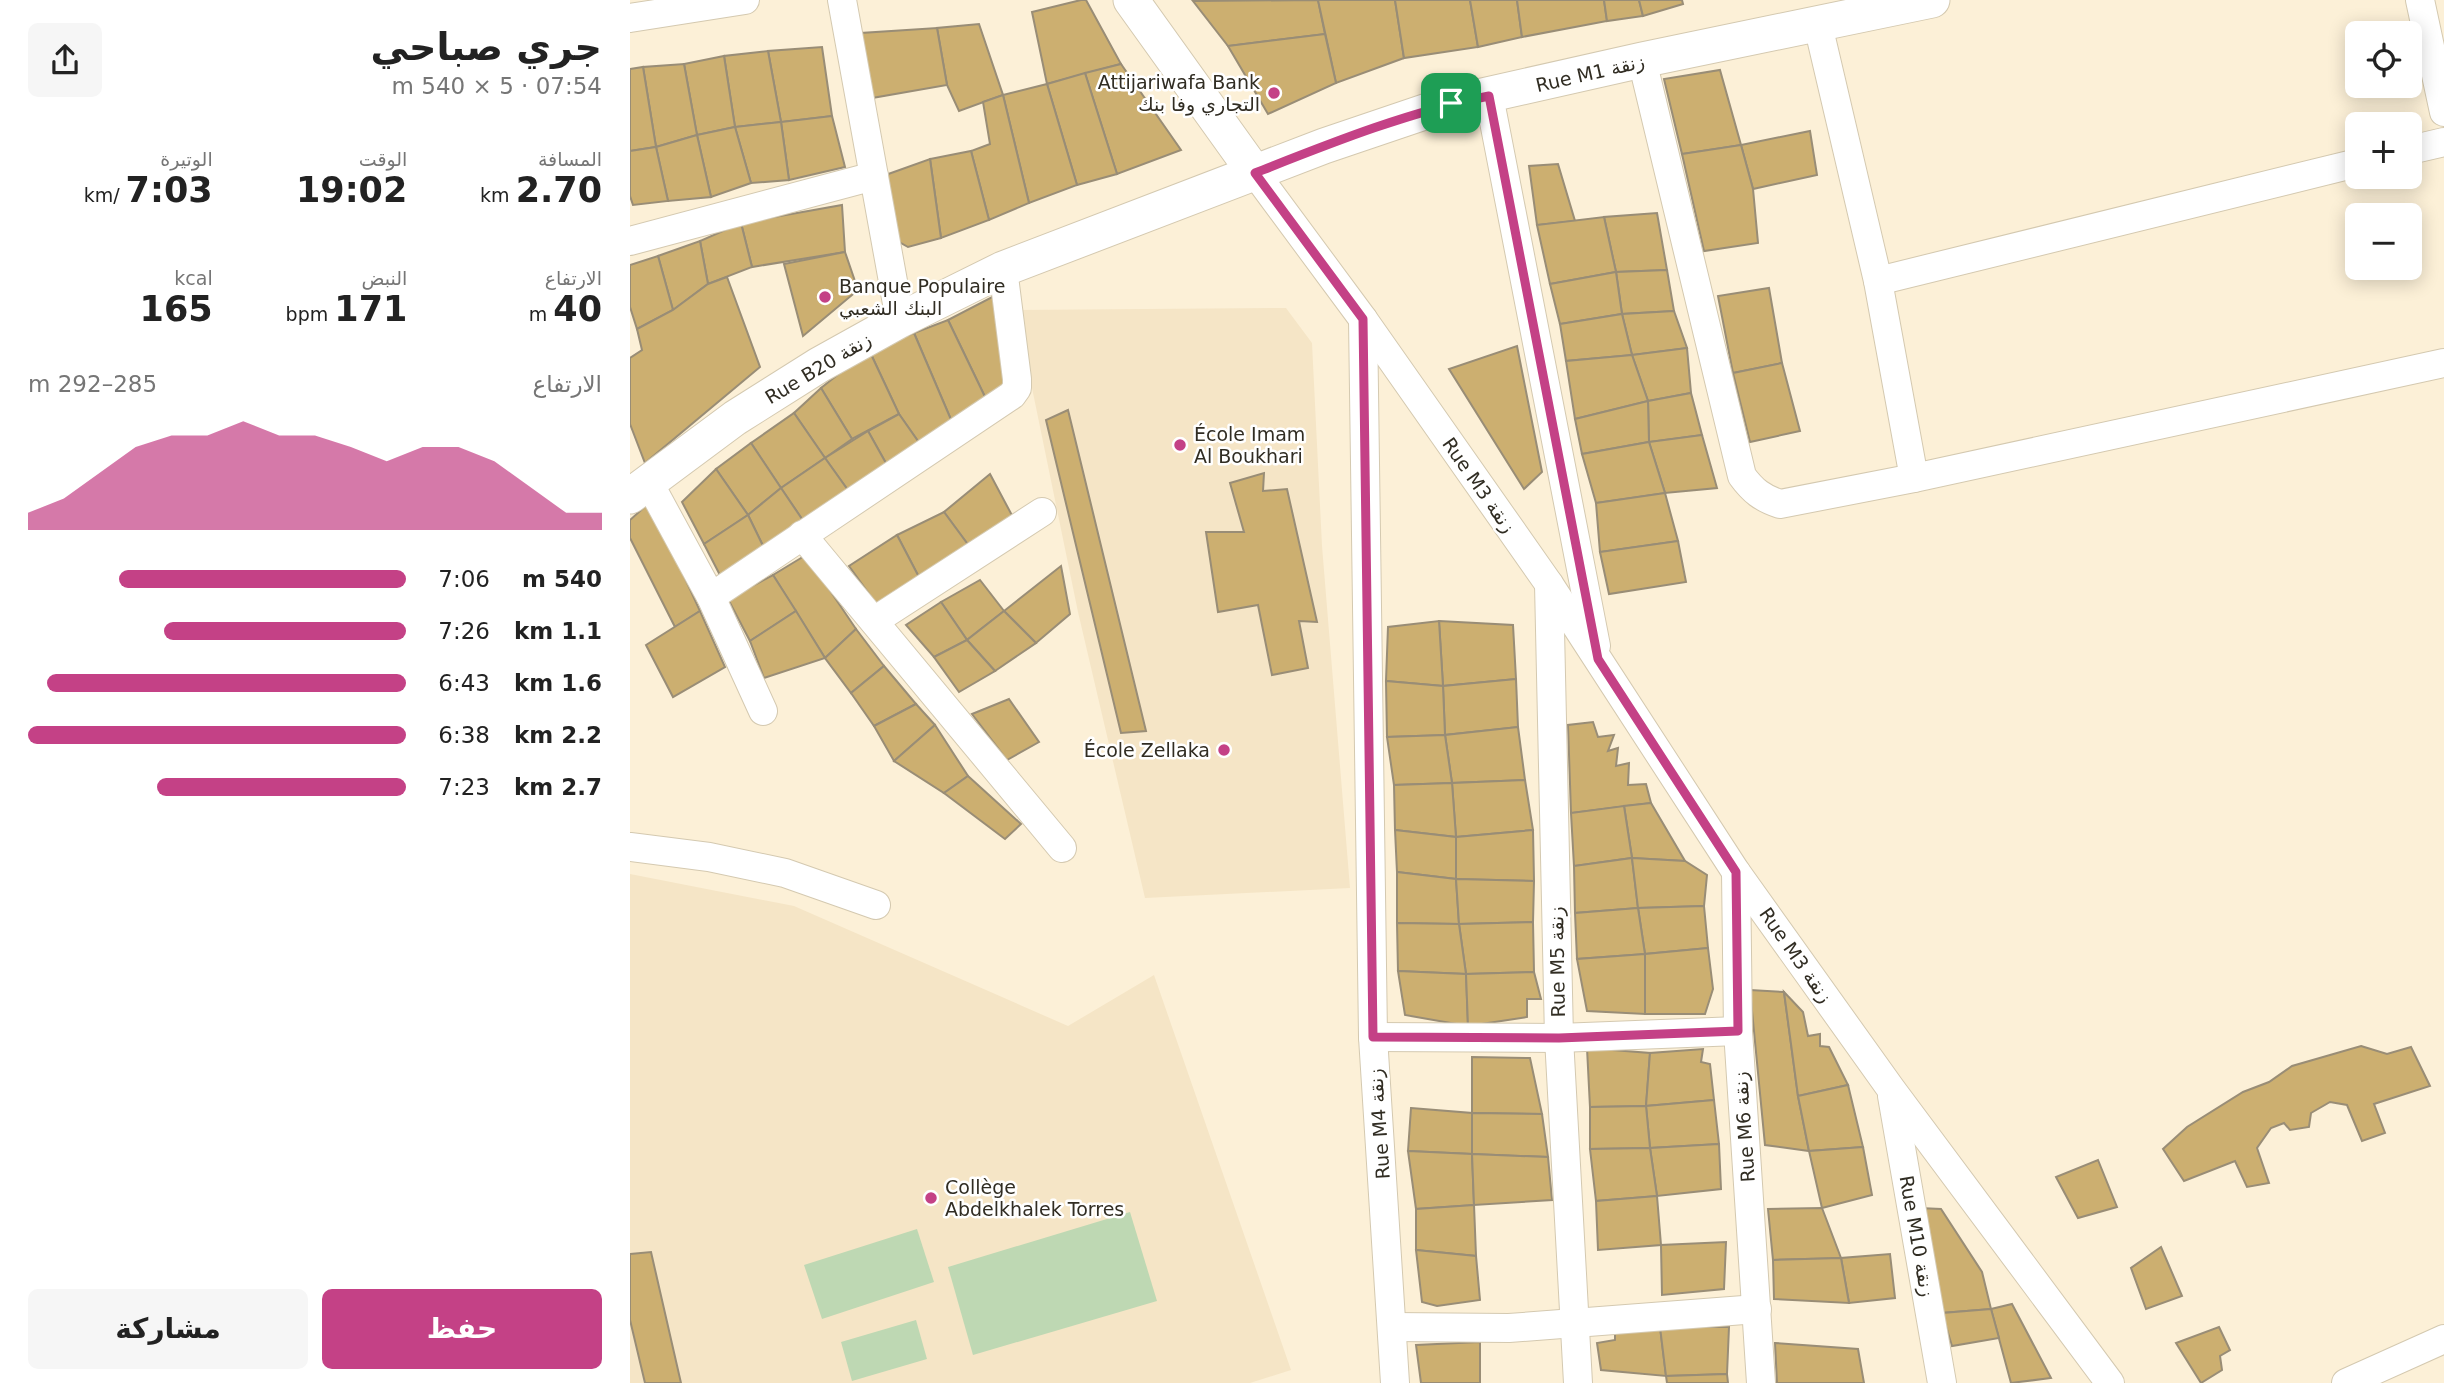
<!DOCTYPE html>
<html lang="ar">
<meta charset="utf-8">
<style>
body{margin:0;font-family:"DejaVu Sans","Noto Sans Arabic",sans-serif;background:#f6f6f6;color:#222;direction:rtl;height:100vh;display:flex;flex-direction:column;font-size:26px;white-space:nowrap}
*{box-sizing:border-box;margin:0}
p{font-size:23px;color:#767676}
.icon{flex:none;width:38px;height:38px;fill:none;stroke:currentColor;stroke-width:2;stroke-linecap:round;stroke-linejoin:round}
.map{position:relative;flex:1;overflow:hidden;direction:ltr}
.sheet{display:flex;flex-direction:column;background:#fff;width:630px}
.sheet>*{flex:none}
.fabs{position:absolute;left:1715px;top:21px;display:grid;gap:14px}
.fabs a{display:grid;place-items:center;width:77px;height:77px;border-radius:10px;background:#fff;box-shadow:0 4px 18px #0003;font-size:35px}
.pin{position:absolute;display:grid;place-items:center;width:60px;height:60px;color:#fff;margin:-30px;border-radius:14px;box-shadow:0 4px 10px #0006}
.round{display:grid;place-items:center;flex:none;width:74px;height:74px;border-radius:10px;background:#f6f6f6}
.summary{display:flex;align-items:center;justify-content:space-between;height:119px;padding:0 28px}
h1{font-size:38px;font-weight:700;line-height:52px}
.metrics{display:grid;grid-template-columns:repeat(3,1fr);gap:10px;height:119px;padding:7px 28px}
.metrics div{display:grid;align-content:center}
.metrics b{font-size:35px;font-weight:700}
.metrics small{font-size:19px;font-weight:400}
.metrics p{font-size:19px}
.chart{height:196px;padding:14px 28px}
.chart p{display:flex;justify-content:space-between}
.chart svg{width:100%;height:126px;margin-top:7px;fill:#c44186;opacity:.7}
.button{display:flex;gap:14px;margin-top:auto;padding:14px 28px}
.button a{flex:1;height:80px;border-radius:10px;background:#c44186;color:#fff;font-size:28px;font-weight:700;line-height:80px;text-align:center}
.button a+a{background:#f6f6f6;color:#222}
ul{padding:0 28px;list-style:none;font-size:23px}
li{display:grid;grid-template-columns:112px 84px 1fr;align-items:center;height:52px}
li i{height:18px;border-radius:9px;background:#c44186}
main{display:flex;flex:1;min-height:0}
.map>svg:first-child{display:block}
.built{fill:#f5e5c6}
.green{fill:#bed8b3}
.building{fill:#ccaf70;stroke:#998d76;stroke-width:2}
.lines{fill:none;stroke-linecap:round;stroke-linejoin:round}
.minor-casing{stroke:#d4c9b0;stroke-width:30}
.tertiary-casing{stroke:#d4c9b0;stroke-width:37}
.minor{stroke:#fff;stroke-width:28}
.tertiary{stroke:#fff;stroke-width:35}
.route-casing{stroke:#fff;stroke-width:14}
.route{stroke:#c44186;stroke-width:9}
.poi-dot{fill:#c44186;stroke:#fff;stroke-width:2.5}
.labels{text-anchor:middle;stroke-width:5;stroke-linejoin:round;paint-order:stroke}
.street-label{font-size:19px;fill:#312d23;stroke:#fff}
.poi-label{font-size:19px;fill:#312d23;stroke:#fff;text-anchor:start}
</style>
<main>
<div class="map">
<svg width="1814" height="1383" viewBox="0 0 1814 1383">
<rect width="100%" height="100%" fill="#fcf0d7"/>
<g class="built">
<path d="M656,308l26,35 10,203 28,342 -205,10 -67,-286 -62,-302z"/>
<path d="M0,874l164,32 274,120 86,-51 137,395 -41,13h-620z"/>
</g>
<g class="green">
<path d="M500,1212l27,89 -184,54 -25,-88z"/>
<path d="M287,1229l17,53 -112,37 -18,-54z"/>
<path d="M286,1320l11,39 -75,22 -11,-39z"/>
</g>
<g class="building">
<path d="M451,0h5l35,64 -74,20 -15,-72z"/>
<path d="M688,0l7,34 -97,12 -35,-45z"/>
<path d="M688,0h77l9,58 -68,25z"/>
<path d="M765,0h75l8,47 -74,11z"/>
<path d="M840,0h47l5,37 -44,10z"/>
<path d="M887,0h87l3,21 -85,16z"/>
<path d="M974,0h35l4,16 -36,5z"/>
<path d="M1009,0h43l1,4 -40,12z"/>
<path d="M349,24l24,71 -44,16 -12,-26 -10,-57z"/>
<path d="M307,28l10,57 -75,13 -11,-65z"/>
<path d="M695,34l11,49 -68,31 -40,-68z"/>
<path d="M192,47l10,69 -51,6 -13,-71z"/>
<path d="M138,51l13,71 -46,5 -11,-71z"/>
<path d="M94,56l11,71 -38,8 -13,-71z"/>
<path d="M54,64l13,71 -41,12 -13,-80z"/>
<path d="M491,64l60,86 -64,24 -32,-101z"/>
<path d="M13,67l13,80 -26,4v-82z"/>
<path d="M1090,70l21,75 -59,9 -18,-75z"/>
<path d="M455,73l32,101 -40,11 -30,-101z"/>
<path d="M417,84l30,101 -48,18 -26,-108z"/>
<path d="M373,95l26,108 -40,17 -18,-69 19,-7 -7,-42z"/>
<path d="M202,116l13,51 -56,13 -8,-58z"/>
<path d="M151,122l8,58 -38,3 -16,-56z"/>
<path d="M105,127l16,56 -40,14 -14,-62z"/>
<path d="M1180,131l7,44 -64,14 -12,-44z"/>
<path d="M67,135l14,62 -43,4 -12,-54z"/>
<path d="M1111,145l12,44 5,54 -54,8 -22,-97z"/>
<path d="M26,147l12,54 -35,4 -3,-9v-45z"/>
<path d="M341,151l18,69 -48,18 -11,-79z"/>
<path d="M300,159l11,79 -33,9 -14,-8 -14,-62z"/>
<path d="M928,164l17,57 -38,4 -8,-59z"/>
<path d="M212,205l3,47 -93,15 -11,-44z"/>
<path d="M1027,213l10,57 -51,2 -12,-55z"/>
<path d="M974,217l12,55 -66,12 -13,-59z"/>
<path d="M111,223l11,44 -44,17 -8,-43z"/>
<path d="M70,241l8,43 -35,26 -15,-54z"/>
<path d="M215,252l13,38 -55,46 -19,-72z"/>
<path d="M28,256l15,54 -36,19 -7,-22v-42z"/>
<path d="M1037,270l7,41 -52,3 -6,-42z"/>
<path d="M986,272l6,42 -62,10 -10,-40z"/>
<path d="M97,277l33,90 -115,96 -15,-39v-66l12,-8 -5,-21 36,-19 35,-26z"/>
<path d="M1139,288l13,75 -49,10 -15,-77z"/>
<path d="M368,294l13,88 -24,19 -39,-81z"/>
<path d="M1044,311l13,37 -55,7 -10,-41z"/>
<path d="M992,314l10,41 -66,6 -6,-37z"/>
<path d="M318,320l39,81 -32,28 -41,-96z"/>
<path d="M284,333l41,96 -35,15 -21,-30 -30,-64z"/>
<path d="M887,346l25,126 -18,17 -75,-120z"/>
<path d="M1057,348l4,45 -43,8 -16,-46z"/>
<path d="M239,350l30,64 -47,25 -31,-51z"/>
<path d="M1002,355l16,46 -73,18 -9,-58z"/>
<path d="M1152,363l18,68 -50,11 -17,-69z"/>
<path d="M191,388l31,51 -27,19 -31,-45z"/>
<path d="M1061,393l11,42 -53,7 -1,-41z"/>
<path d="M1018,401l1,41 -67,12 -7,-35z"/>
<path d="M438,410l78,321 -25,2 -75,-313z"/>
<path d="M164,413l31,45 -44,30 -30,-45z"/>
<path d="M269,414l21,30 -33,21 -19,-34z"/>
<path d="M238,431l19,34 -37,28 -25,-35z"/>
<path d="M1072,435l15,53 -52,5 -16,-51z"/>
<path d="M1019,442l16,51 -69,10 -14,-49z"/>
<path d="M121,443l30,45 -33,27 -32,-46z"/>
<path d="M195,458l25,35 -46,29 -23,-34z"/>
<path d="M86,469l32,46 -44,29 -22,-42z"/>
<path d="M634,473l-1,18 24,-2 30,133 -18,-1 9,47 -36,7 -14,-70 -40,7 -12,-80h38l-14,-49z"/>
<path d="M360,474l25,47 -43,29 -28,-38z"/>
<path d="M151,488l23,34 -38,30 -18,-37z"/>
<path d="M1035,493l13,48 -78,11 -4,-49z"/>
<path d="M20,502l50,109 -25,16 -45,-89v-18z"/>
<path d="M314,512l28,38 -51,31 -24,-46z"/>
<path d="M118,515l18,37 -44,27 -18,-35z"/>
<path d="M267,535l24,46 -41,28 -31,-43z"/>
<path d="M1048,541l8,41 -77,12 -9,-42z"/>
<path d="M176,555l50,74 -31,29 -52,-83z"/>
<path d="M431,566l9,48 -34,29 -32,-32z"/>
<path d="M143,575l23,36 -46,30 -22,-42z"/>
<path d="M350,580l24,31 -37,29 -26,-38z"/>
<path d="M311,602l26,38 -33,17 -28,-32z"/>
<path d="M70,611l25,56 -52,30 -27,-52z"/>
<path d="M166,611l29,47 -61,20 -14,-37z"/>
<path d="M374,611l32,32 -41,28 -28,-31z"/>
<path d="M809,621l74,4 3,54 -73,7z"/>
<path d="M809,621l4,65 -57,-5 2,-54z"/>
<path d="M226,629l28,37 -33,27 -26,-35z"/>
<path d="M337,640l28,31 -36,21 -25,-35z"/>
<path d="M254,666l32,38 -42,22 -23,-33z"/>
<path d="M886,679l2,48 -73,8 -2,-49z"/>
<path d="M756,681l57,5 2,49 -58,2z"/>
<path d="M379,699l30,43 -32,18 -35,-46z"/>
<path d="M286,704l19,21 -41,36 -20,-35z"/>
<path d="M963,722l5,15 16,-2 -6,16 10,-3 -2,18 13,-3 -1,22 18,-1 5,19 -80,10 -3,-88z"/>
<path d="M305,725l33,51 -24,17 -50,-32z"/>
<path d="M888,727l7,53 -73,3 -7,-48z"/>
<path d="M815,735l7,48 -58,2 -7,-48z"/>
<path d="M338,776l53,48 -16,15 -61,-46z"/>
<path d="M895,780l8,50 -77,7 -4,-54z"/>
<path d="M822,783l4,54 -61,-7 -1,-45z"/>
<path d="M1021,803l34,58 -53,-3 -8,-52z"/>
<path d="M994,806l8,52 -58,8 -3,-53z"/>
<path d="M765,830l61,7v42l-59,-7z"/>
<path d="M903,830l1,51 -78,-2v-42z"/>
<path d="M1002,858l6,50 -63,5 -1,-47z"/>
<path d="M1002,858l53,3 22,14 -3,31 -66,2z"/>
<path d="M767,872l59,7 3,45 -62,-1z"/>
<path d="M826,879l78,2 -1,41 -74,2z"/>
<path d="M1074,906l4,42 -63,6 -7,-46z"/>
<path d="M1008,908l7,46 -68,5 -2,-46z"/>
<path d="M903,922l1,50 -68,2 -7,-50z"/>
<path d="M767,923l62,1 7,50 -68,-3z"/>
<path d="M1078,948l5,41 -8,25h-60v-60z"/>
<path d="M1015,954v60l-58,-3 -10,-52z"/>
<path d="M768,971l68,3 2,52 -63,-11z"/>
<path d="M904,972l7,27h-14v18l-59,9 -2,-52z"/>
<path d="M1120,990l34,2 14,104 11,55 -44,-6z"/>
<path d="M1154,992l19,20 5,24 12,-2v12l9,1 19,38 -50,11z"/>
<path d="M1731,1046l26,8 24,-7 19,39 -56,18 11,29 -23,8 -15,-36 -17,-3 -19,11 -2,14 -19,3 -6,-7 -13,5 -14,20 12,35 -22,4 -12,-26 -51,20 -21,-32 24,-22 56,-35 26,-10 23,-16z"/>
<path d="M957,1048l63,5 -4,53 -56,1z"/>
<path d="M1073,1049l-2,13 9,2 4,36 -68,6 4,-53z"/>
<path d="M842,1057l58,1 12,56 -70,-1z"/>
<path d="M1218,1085l15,62 -54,4 -11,-55z"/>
<path d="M1084,1100l5,44 -69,4 -4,-42z"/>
<path d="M1016,1106l4,42 -60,1v-42z"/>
<path d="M781,1108l61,5v41l-64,-3z"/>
<path d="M842,1113l70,1 6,43 -76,-3z"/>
<path d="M1089,1144l2,45 -64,7 -7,-48z"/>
<path d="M1233,1147l9,48 -50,13 -13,-57z"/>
<path d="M1020,1148l7,48 -61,5 -6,-52z"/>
<path d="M778,1151l64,3 2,51 -58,4z"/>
<path d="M842,1154l76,3 4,43 -78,5z"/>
<path d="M1468,1160l19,47 -39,11 -22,-41z"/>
<path d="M1027,1196l4,49 -63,5 -2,-49z"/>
<path d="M844,1205l2,51 -60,-6v-41z"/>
<path d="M1192,1208l19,50 -68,2 -5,-51z"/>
<path d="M1289,1208l22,1 41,63 9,37 -49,4z"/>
<path d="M1096,1242l-2,47 -62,6 -1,-50z"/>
<path d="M1531,1247l21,49 -36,13 -15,-41z"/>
<path d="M786,1250l60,6 4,44 -43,6 -15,-4z"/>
<path d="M21,1252l30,131h-36l-15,-63v-66z"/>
<path d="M1260,1254l5,44 -46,5 -8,-45z"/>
<path d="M1211,1258l8,45 -75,-4 -1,-39z"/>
<path d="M1382,1304l39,74 -40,5 -20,-74z"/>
<path d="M1361,1309l8,29 -47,8 -10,-33z"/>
<path d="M985,1327h45l6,49 -65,-6 -4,-27 18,-3z"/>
<path d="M1030,1327h69l-2,47 -61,2z"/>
<path d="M1589,1327l11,23 -10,6 2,14 -21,13 -25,-40z"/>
<path d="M850,1342v41h-59l-5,-38z"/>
<path d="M1145,1343l83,6 6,34h-87z"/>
<path d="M1097,1374l1,9h-61l-1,-7z"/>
</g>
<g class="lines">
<g class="minor-casing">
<g id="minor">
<path d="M212,0l58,320"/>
<path d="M1790,0l24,112"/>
<path d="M0,18l115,-18"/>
<path d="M1188,25l60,256 36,197"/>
<path d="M1012,60l100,416c11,15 20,22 38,28l134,-26 530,-115"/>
<path d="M859,96l107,550"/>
<path d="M1780,150l34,-8"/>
<path d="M625,173l108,146 186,265 187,288 155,217 219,294"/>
<path d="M0,241l244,-65"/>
<path d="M1248,281l479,-118"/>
<path d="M733,319l10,718 22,346"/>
<path d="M18,481l63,116 52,114"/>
<path d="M172,535l260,313"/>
<path d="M919,584l10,454 19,345"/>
<path d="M81,597l301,-202 5,-7v-9l-14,-110"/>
<path d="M244,621l168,-109"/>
<path d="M0,847l79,10 76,16 91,32"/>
<path d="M1106,872l2,159 23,352"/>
<path d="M743,1037l186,1 179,-7"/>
<path d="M1262,1096l50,287"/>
<path d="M762,1327l117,1 248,-19"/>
<path d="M1716,1383l98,-44"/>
</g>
</g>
<g class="tertiary-casing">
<g id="tertiary">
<path d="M501,0l124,173"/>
<path d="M0,496l105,-78 84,-53 81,-45 103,-51 321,-123 127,-43 191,-43 290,-60"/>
</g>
</g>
<use href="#minor" class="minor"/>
<use href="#tertiary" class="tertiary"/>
</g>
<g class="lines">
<g class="route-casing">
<path id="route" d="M859,96l109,563 138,213 2,159 -179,7 -186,-1 -10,-718 -108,-146c76,-30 153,-61 234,-77z"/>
</g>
<use href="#route" class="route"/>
</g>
<g class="poi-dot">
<circle cx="644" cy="93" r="7"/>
<circle cx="195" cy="297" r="7"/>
<circle cx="550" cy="445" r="7"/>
<circle cx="594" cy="750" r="7"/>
<circle cx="301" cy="1198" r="7"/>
</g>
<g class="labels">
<g class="street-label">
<text transform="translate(960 73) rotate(-13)" y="7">Rue M1 زنقة</text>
<text transform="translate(188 368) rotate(-31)" y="7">Rue B20 زنقة</text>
<text transform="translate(849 485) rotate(55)" y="7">Rue M3 زنقة</text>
<text transform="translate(1166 955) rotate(55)" y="7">Rue M3 زنقة</text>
<text transform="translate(927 962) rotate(-91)" y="7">Rue M5 زنقة</text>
<text transform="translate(749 1124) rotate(-94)" y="7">Rue M4 زنقة</text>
<text transform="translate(1114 1127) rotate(-94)" y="7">Rue M6 زنقة</text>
<text transform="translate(1287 1236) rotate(80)" y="7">Rue M10 زنقة</text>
</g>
<g class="poi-label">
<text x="630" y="89" text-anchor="end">Attijariwafa Bank<tspan x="630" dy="22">التجاري وفا بنك</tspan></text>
<text x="209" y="293">Banque Populaire<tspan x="209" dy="22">البنك الشعبي</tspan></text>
<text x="564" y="441">École Imam<tspan x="564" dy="22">Al Boukhari</tspan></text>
<text x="580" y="757" text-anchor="end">École Zellaka</text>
<text x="315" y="1194">Collège<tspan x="315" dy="22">Abdelkhalek Torres</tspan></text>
</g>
</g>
</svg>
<div class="fabs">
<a><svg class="icon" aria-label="locate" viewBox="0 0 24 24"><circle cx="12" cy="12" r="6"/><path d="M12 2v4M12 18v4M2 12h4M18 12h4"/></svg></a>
<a>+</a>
<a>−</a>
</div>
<div class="pin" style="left:821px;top:103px;background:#1e9e55"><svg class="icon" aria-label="arrive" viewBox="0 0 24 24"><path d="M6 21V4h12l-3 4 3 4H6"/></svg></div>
</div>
<section class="sheet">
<div class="summary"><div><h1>جري صباحي</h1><p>07:54 · 5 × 540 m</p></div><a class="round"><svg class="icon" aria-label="share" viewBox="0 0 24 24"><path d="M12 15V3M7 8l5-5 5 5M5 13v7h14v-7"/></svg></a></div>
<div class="metrics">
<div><p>المسافة</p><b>2.70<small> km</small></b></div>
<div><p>الوقت</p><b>19:02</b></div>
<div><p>الوتيرة</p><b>7:03<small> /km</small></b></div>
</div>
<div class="metrics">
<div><p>الارتفاع</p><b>40<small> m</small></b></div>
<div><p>النبض</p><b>171<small> bpm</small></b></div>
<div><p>kcal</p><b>165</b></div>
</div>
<div class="chart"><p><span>الارتفاع</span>285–292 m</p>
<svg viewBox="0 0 160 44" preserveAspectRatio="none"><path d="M0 44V38L10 33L20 24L30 15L40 11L50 11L60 6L70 11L80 11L90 15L100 20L110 15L120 15L130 20L140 29L150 38L160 38V44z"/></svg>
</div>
<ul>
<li><b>540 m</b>7:06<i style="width:76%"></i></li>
<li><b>1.1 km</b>7:26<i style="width:64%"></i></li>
<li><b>1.6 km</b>6:43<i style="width:95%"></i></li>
<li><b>2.2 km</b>6:38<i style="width:100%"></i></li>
<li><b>2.7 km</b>7:23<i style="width:66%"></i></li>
</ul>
<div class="button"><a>حفظ</a><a>مشاركة</a></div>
</section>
</main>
